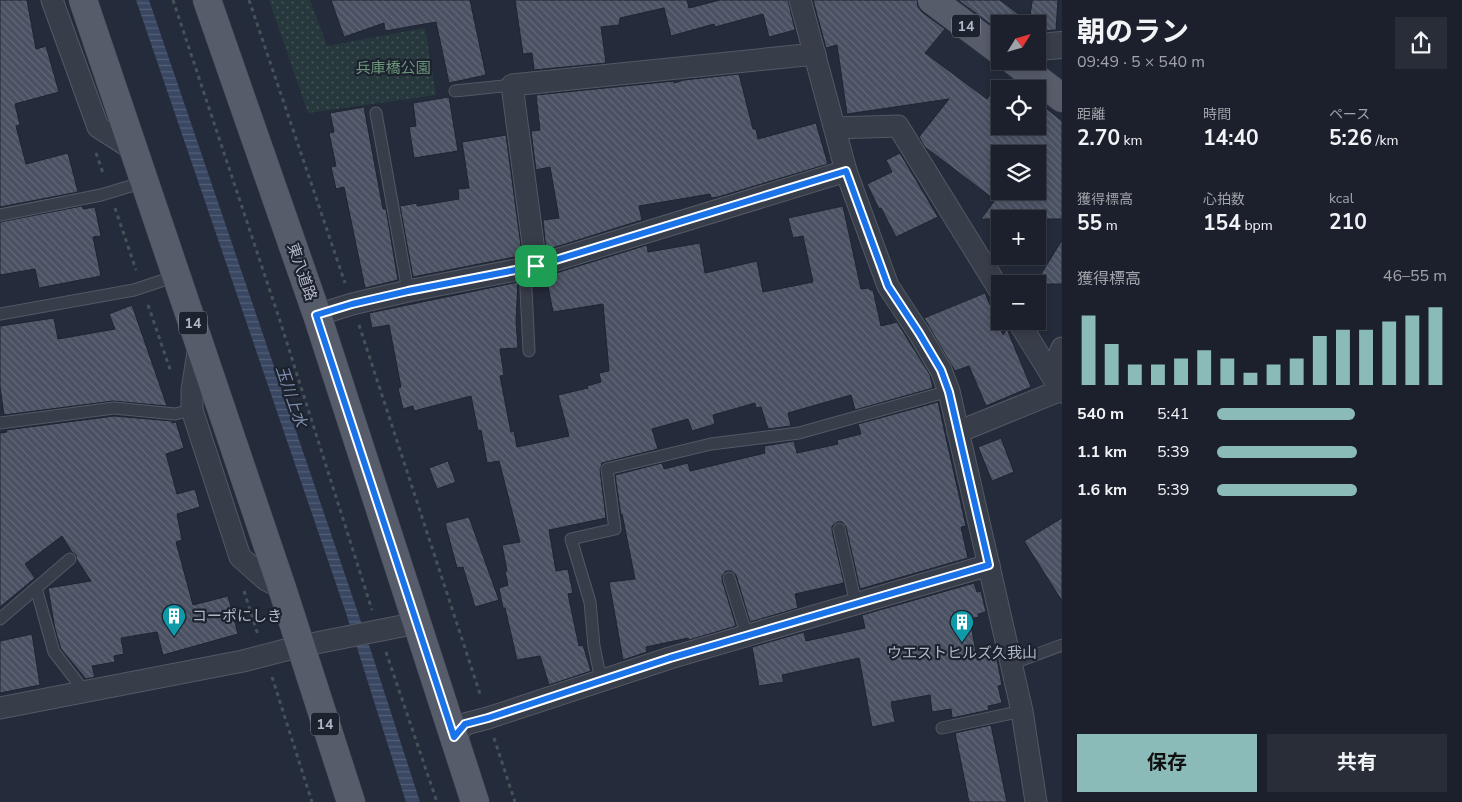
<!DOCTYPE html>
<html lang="ja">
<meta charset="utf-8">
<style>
body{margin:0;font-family:"Nunito Sans","Noto Sans JP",sans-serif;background:#282d38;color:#f1f3f6;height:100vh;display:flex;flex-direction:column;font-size:19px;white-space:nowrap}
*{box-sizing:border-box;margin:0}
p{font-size:16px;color:#a0a3a9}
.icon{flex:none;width:28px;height:28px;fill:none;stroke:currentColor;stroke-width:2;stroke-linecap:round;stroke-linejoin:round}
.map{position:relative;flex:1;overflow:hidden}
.details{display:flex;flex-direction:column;background:#1b202c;width:400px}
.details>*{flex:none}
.needle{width:32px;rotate:53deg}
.tools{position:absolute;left:991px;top:15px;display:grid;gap:10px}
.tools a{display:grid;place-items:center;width:55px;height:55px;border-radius:0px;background:#1b202c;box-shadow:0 2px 8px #0003,0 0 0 1px #393e48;font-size:25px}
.pin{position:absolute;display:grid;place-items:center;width:42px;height:42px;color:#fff;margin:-21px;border-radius:10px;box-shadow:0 2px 8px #0006}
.round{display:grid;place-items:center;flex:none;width:52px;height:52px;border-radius:0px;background:#282d38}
.head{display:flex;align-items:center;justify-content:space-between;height:85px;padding:0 15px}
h1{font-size:28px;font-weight:700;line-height:38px}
.metrics{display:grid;grid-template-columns:repeat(3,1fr);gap:8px;height:85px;padding:5px 15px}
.metrics div{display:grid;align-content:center}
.metrics b{font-size:21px;font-weight:700}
.metrics small{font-size:14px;font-weight:400}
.metrics p{font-size:14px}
.chart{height:140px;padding:10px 15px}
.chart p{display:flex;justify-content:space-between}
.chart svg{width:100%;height:90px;margin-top:5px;stroke:#8bbbb9;stroke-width:6}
.cta{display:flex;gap:10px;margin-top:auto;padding:10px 15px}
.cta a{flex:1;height:58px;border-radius:0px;background:#8bbbb9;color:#111;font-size:20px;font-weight:700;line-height:58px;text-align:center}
.cta a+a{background:#282d38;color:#f1f3f6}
ul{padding:0 15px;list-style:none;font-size:16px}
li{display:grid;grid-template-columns:80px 60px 1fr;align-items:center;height:38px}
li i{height:12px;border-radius:6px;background:#8bbbb9}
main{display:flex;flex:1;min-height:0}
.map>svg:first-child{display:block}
.green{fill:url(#green-dots)}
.water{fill:url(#water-rules)}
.building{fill:url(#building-back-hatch);stroke:#1f2431;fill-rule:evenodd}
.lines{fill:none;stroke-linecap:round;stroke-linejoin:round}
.service-casing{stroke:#535865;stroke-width:13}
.minor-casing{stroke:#535865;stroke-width:23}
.tertiary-casing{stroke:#535865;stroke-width:28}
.primary-casing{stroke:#414653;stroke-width:29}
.path{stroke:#445358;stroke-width:3;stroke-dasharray:4 4;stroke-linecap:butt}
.service{stroke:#383d4a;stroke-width:11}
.minor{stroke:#383d4a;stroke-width:21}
.tertiary{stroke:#383d4a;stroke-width:26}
.primary{stroke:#565c6a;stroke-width:28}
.route-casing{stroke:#fff;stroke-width:10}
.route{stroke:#1a73e8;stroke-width:6}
.labels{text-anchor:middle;stroke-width:4.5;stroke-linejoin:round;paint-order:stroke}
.shield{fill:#1d222f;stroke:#868b99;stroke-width:1}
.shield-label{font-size:14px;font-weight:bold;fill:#b3b8c6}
.park-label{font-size:15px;fill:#6c957a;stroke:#1d222f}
.street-label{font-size:15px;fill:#b3b8c6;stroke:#1d222f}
.poi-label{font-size:15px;fill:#b3b8c6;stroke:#1d222f;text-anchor:start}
.water-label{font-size:16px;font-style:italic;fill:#7c8cab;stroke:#1d222f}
</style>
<main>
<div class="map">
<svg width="1062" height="802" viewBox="0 0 1062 802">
<defs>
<pattern id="green-dots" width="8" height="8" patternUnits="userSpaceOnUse" patternTransform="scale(1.25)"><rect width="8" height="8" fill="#27383c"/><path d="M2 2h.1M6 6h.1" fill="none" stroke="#445357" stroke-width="1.8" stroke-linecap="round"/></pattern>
<pattern id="water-rules" width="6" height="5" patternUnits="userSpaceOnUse" patternTransform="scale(1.25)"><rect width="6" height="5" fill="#3a4762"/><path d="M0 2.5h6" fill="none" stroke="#545f77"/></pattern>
<pattern id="building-back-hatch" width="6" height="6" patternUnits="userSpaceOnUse" patternTransform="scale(1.25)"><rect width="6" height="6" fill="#4a5162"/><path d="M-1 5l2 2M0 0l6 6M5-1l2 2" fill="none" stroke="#626877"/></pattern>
</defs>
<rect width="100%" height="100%" fill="#242b3a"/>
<path class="green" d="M269,0h41l17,46 98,-18 11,67 -128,18z"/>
<path class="water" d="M136,0h13l222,651 49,151h-14l-60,-189z"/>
<g class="building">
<path d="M0,0h27l9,49 10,-3 13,46 -44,12 5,21 -4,1 10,38 42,-11 10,39 -78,15z"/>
<path d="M331,0h139l16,75 -37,8 -13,-61 -51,9 -1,-8 -40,14z"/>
<path d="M515,0h172l2,8 31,-8h68l7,30 -26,7 -6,-23 -48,13 -1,-3 -43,12 -7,-28 -44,10 -1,7 -18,2 5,36 -72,7 -2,-17 -9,1z"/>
<path d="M813,0h104l1,7 4,5 23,17 -20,24 62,46 13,-16v43h38v-24l24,19v98h-81l14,-19 -70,-53 -6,-10 30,-38 -102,15 -10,-69 -11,3zM1000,154h38v37h-38z"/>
<path d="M958,0h42l29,22 3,-20 1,-2h25l-2,30 -18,1v-7h-48z"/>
<path d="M739,74l14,55h3l2,10 58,-16 12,41 -110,33 -7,1 -1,-4 -71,12 3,14 -96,30 -3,-30 16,-2 -9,-51 -14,3 -5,-39 9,-1 -4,-35 138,-14v2l10,-3z"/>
<path d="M449,97l9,54 -44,7 -5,-31 7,-1 -3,-23z"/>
<path d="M364,107l19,102h3l12,71 -33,8 -21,-101 -8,2 -5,-22 5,-1 -7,-33 5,-1 -4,-19z"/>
<path d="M506,135l15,111 -1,10 -107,21 -13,-71 17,-3v3l42,-7 -1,-10 11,-1 -7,-46z"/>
<path d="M900,153l38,64 -42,20 -15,-29 -2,1 -12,-25 25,-12 -6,-12z"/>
<path d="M82,206l1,3 12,-2 6,29 -8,1 8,39 -62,12 -4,-19 -35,6v-53z"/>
<path d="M843,206l18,83 8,-1 1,2h3l8,36 16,-4 33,53 3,13 -78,22 -4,-15 -63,18 3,13 -23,3 -7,-22 -5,1 -1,-5 -42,12 2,9 -23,7 -4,-12 -36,10 6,20 -56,14 -2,7 6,48 -57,12 7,41 12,-2 5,24 -5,1 11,52 4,-1 8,26 -42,14 -9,-29 -23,4 -12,-52h-2l-4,-20 9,-3 -3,-14h2l-5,-26 18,-3 -21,-81 -12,2 -6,-33 -3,1 -7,-35 -57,15 -1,-5 -10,3 -5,-21 3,-1 -12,-62 -17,3 -3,-15 149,-31 -2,39 2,27 -18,1 4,26 -4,1 11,56 3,-1 3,16 52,-11 -11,-41 30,-7 -1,-2 14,-4 -2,-9 10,-2 -6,-67 -50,8 -7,-36 101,-31 1,7 52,-9 5,30 52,-12 6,31 50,-10 -10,-46 -10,2 -5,-20z"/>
<path d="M1062,240v44h-27z"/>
<path d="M985,293l18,42 4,-6 24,58 -45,19 -17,-40 -14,5 -31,-53z"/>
<path d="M132,305l35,101 -54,-5 -109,14 -4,-28v-61l54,-8 4,21 57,-10 -6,-15z"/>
<path d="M938,402l28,124 -5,1 7,31 -108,31 -14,-62 -4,-5h-5l-5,4v5l12,52 -49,11 3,14 -48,14 -14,-47 -5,-4h-5l-4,5v4l14,46 -47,14 -1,-2 -42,9 1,5 -24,8 -14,-78 26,-3 -13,-65 -1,1 -6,-40 47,-12 2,6 24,-6 2,8 75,-18 -1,-7 30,-5 3,12 41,-9 -1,-4 24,-6 -3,-10z"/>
<path d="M114,416l58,5v2l4,-1 8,26 -18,6 11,40 18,-5 5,18 -23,7 5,26 -6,2 17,63 35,-9 10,38 -75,21 -6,-23 -36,6 3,16 -10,2 1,6 -23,4 3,11 -9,2 -25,-30 -6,-20 -7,-41 43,-7 -14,-21 -1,-5 -4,-3 -10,-16 -37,28 10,14 -35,29v-174l7,-1 -1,-2z"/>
<path d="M1001,438l13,34 -22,9 -14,-34z"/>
<path d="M448,461l8,21 -19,7 -8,-21z"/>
<path d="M469,517l30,83 -24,7 -12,-40 -6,1 -12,-45z"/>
<path d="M1062,518v83l-38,-60z"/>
<path d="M974,583l3,9 4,-1 5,21 -8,2 1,3 -9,2 7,39 19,-4 6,31 -4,1 4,17 -14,3 1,4 -37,8 -1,-9 -19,3 -2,-17 -39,7 4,20 -23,5 -13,-69 -77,17 2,7 -25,4 -7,-39 52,-15 2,9 59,-13 -3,-13z"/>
<path d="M32,634l8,51 -40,8v-52z"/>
<path d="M991,725l16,77h-38l-14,-69z"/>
</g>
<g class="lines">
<g class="service-casing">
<g id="service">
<path d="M455,91l57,-6"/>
<path d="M376,113l32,178"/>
<path d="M0,215l101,-20 43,-13"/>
<path d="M525,268l4,83"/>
<path d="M0,314l134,-24 42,-14"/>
<path d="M0,423l114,-15 61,6 17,-4"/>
<path d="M839,529l17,75"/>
<path d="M729,578l18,58"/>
<path d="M36,588l18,64 31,40"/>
<path d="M0,619l70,-60"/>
<path d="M1011,664l51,-19"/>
<path d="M601,680l-7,-34 -4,-44 -19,-63 44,-10 -8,-60 104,-25 88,-11 150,-42"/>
<path d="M942,728l80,-17"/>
</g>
</g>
<g class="minor-casing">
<g id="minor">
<path d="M52,0l46,127 36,23"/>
<path d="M800,0l46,171 42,115 31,47 22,37 8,21 73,320 14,91"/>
<path d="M835,128l63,-2 102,165"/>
<path d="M536,266l-24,-181 303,-31"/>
<path d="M317,315l35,-11 56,-13 128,-25 310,-95"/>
<path d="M1018,321l44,71"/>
<path d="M199,346l-7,44v20l48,147 26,23 16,8"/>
<path d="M1051,374l11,-26"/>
<path d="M958,432l103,-42"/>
<path d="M0,708l243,-47 58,-15 116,-23"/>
<path d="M454,737l11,-13 23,-6 182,-60 319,-93"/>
</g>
</g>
<g class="tertiary-casing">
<path id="tertiary" d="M1038,47l24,-2"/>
</g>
<g class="primary-casing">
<g id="primary">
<path d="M83,0l199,588 69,214"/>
<path d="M207,0l110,315 158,487"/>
<path d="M932,0l68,51"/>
<path d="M1014,61l48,37"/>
</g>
</g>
<g class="path">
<path d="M173,0l107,321 92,289"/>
<path d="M249,0l96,283"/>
<path d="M96,153l8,23"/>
<path d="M115,208l21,62"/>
<path d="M148,305l23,67"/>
<path d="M359,325l122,372"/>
<path d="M244,591l14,44"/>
<path d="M386,652l51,150"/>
<path d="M272,677l40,125"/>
<path d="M494,738l21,64"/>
</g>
<use href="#service" class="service"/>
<use href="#minor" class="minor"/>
<use href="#tertiary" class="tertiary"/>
<use href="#primary" class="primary"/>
</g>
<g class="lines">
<g class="route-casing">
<path id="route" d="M846,171l42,115 31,47 22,37 8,22 40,173 -319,93 -182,60 -23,6 -11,13 -138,-422 36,-11 56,-13 128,-25z"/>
</g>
<use href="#route" class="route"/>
</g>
<defs>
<g id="building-pin" transform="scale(1.25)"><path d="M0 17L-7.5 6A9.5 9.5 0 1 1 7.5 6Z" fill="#0f9aa8" stroke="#1d222f"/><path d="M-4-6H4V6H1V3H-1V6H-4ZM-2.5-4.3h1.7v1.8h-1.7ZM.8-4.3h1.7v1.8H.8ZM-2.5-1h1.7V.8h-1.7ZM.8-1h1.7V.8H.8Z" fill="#fff"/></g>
</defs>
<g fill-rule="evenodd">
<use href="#building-pin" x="174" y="616"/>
<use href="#building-pin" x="962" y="622"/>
</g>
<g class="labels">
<g class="shield">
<rect x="952" y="14.5" width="28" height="23" rx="4"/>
<rect x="179" y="311.5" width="28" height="23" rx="4"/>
<rect x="311" y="712.5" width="28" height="23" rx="4"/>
</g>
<g class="shield-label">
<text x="966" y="31">14</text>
<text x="193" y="328">14</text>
<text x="325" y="729">14</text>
</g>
<g class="park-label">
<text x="393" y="73">兵庫橋公園</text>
</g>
<g class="street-label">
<text transform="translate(302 272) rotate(71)" y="5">東八道路</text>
</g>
<g class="poi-label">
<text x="192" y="621">コーポにしき</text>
<text x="962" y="658" text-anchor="middle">ウエストヒルズ久我山</text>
</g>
<g class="water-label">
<text transform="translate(292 396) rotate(71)" y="6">玉川上水</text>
</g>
</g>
</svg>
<div class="tools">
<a><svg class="needle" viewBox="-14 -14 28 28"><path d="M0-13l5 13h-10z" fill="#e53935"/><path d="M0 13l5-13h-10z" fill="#a0a3a9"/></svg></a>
<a><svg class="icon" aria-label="locate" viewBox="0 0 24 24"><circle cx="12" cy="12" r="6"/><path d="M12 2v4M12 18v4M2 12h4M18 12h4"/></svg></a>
<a><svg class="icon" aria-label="layers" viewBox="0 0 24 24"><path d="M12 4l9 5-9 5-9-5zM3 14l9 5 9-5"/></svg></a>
<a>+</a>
<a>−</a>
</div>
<div class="pin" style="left:536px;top:266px;background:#1e9e55"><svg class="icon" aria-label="arrive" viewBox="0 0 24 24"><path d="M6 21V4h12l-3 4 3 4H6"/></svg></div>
</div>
<section class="details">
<div class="head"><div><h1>朝のラン</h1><p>09:49 · 5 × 540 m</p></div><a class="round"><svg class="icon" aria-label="share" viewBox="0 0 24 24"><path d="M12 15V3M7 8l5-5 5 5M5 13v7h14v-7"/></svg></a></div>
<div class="metrics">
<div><p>距離</p><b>2.70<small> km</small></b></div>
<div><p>時間</p><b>14:40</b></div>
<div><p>ペース</p><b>5:26<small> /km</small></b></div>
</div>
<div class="metrics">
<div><p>獲得標高</p><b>55<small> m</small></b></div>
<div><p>心拍数</p><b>154<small> bpm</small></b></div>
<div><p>kcal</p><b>210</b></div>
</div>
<div class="chart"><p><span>獲得標高</span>46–55 m</p>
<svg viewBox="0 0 160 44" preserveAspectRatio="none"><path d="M5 44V10M15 44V24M25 44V34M35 44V34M45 44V31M55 44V27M65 44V31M75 44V38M85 44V34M95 44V31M105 44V20M115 44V17M125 44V17M135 44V13M145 44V10M155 44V6"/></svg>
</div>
<ul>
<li><b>540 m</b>5:41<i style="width:60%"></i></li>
<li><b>1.1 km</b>5:39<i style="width:61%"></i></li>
<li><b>1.6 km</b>5:39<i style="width:61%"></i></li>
</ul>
<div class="cta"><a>保存</a><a>共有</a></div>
</section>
</main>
